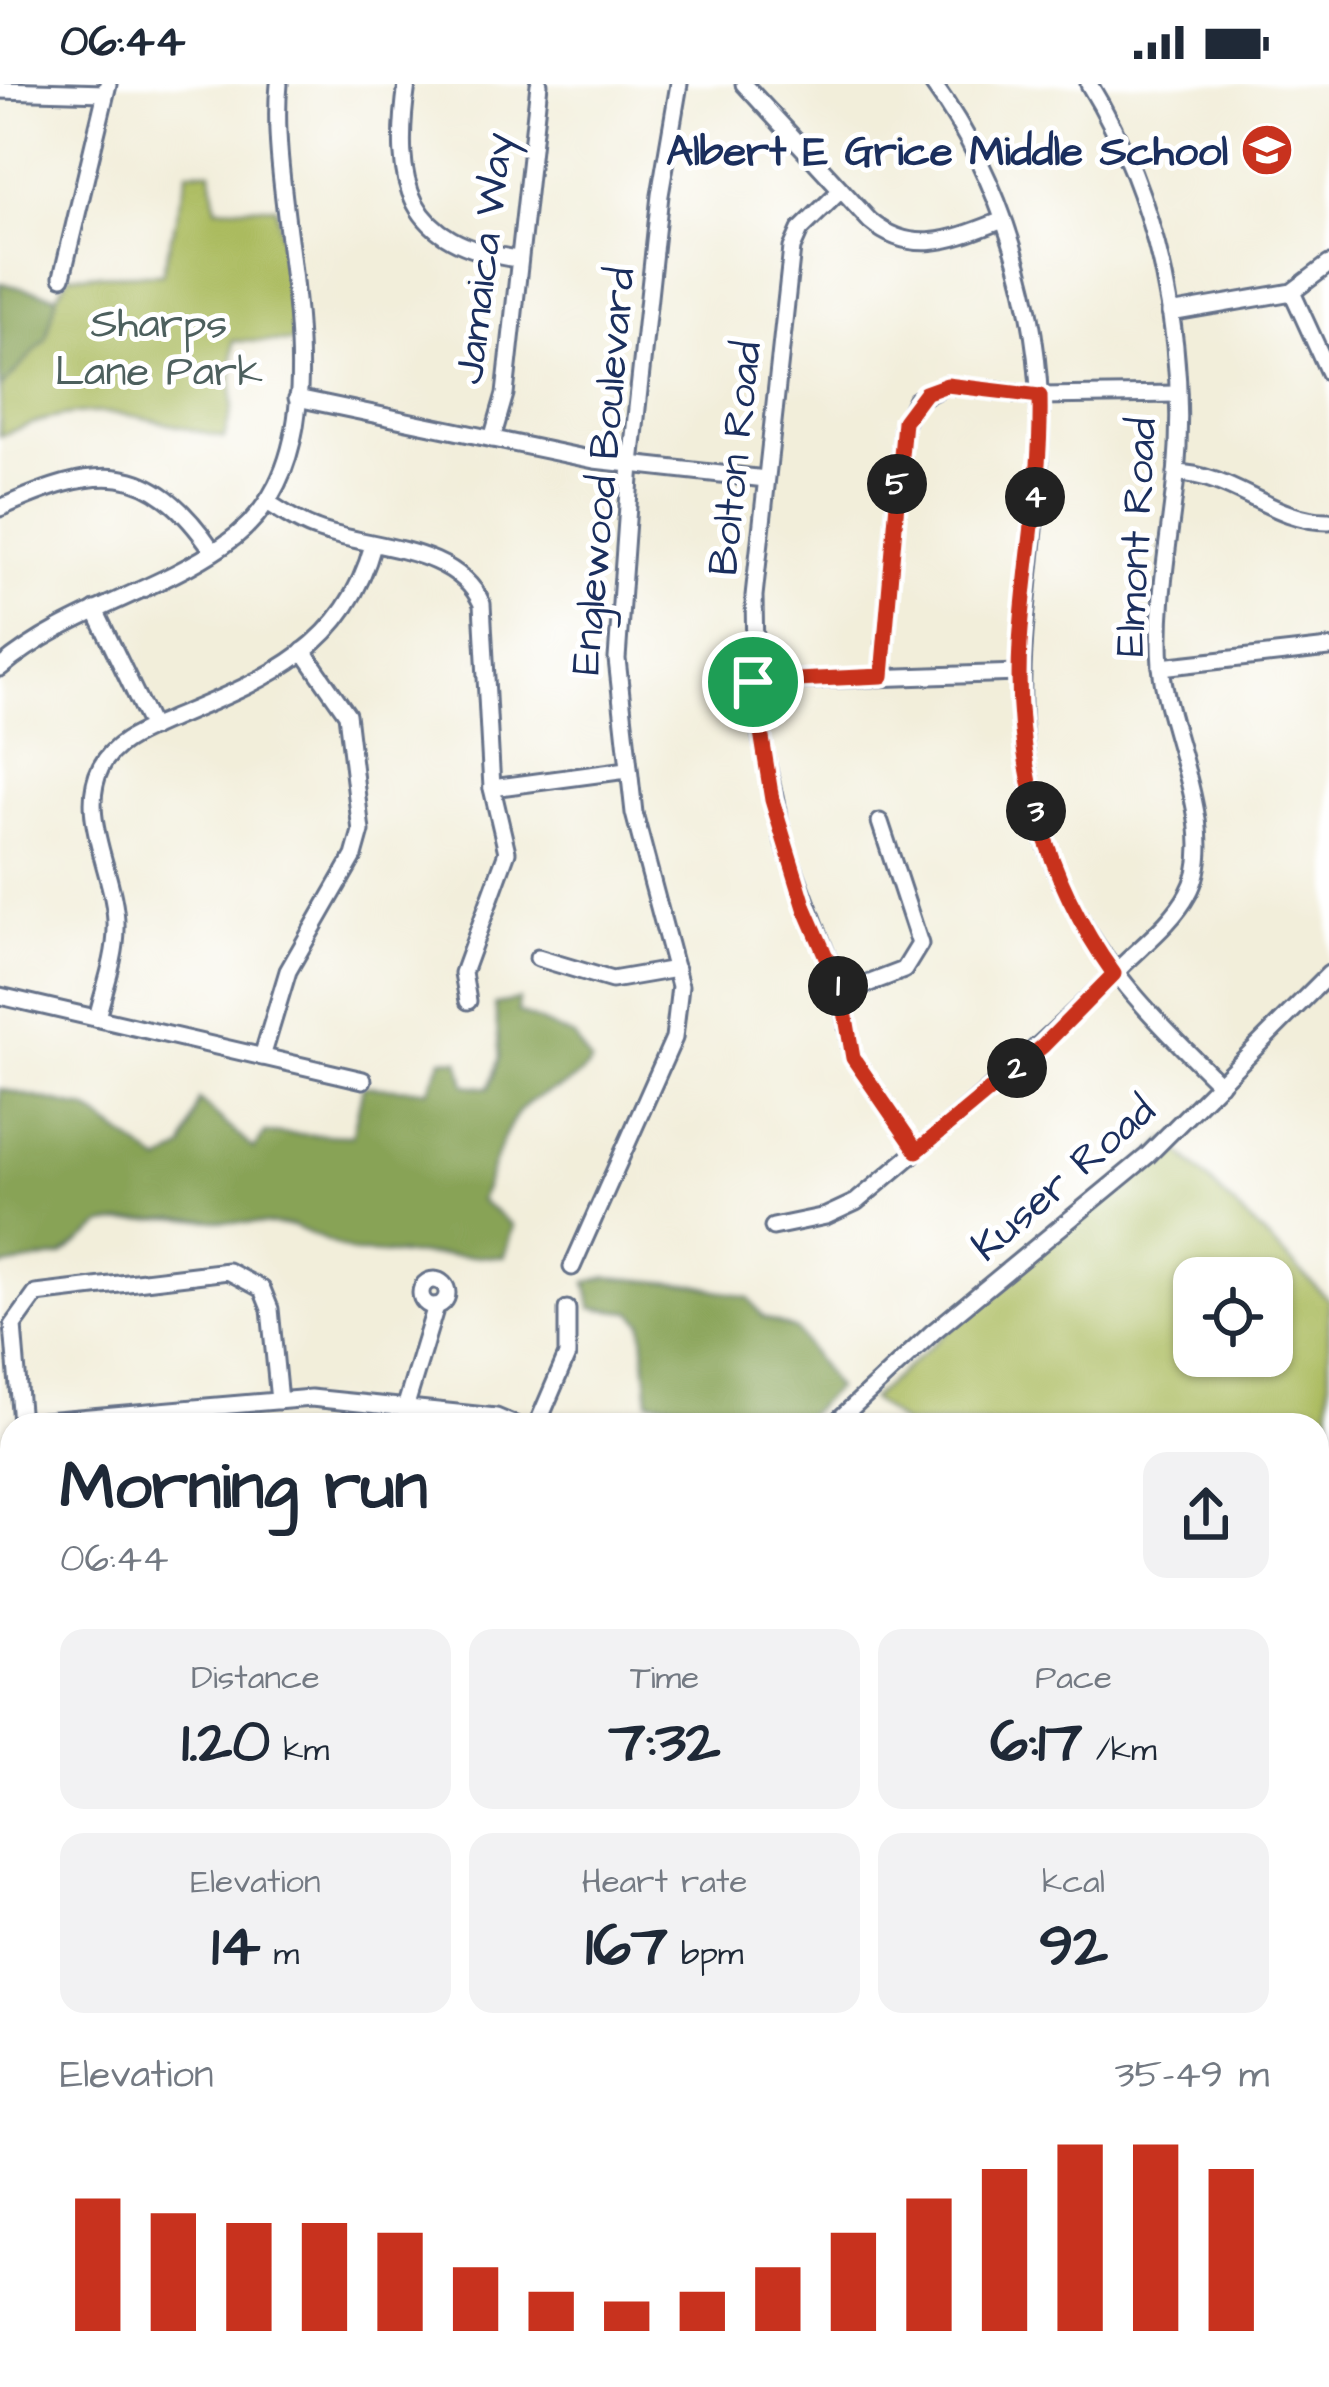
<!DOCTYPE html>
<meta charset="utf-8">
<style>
body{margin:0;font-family:"Architects Daughter",sans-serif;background:#f2f2f3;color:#1f2937;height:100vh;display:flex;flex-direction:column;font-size:45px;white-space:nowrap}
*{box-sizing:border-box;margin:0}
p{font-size:39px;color:#747a83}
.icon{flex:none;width:66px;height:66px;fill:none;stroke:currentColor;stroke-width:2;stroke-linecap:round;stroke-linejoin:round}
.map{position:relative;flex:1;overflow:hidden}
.details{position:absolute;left:0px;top:1329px;width:1329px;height:975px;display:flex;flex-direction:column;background:#fff;border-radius:36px 36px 0 0;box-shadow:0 3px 9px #0004}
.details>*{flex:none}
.controls{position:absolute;left:1173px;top:1173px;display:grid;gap:24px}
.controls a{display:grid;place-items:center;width:120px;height:120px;border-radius:24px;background:#fff;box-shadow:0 3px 9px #0004;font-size:60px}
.pin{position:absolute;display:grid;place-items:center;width:102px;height:102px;color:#fff;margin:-51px;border:6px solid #fff;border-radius:50%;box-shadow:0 3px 12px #0007}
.km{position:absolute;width:60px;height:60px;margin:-30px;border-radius:50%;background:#222;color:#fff;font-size:33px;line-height:60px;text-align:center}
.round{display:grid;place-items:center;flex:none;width:126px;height:126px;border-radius:24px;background:#f2f2f3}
.headline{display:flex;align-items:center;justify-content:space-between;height:204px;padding:0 60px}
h1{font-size:66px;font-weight:700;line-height:90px}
.stats{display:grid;grid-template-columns:repeat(3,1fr);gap:18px;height:204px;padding:12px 60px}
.stats div{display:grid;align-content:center;border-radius:24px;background:#f2f2f3;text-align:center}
.stats b{font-size:60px;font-weight:700}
.stats small{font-size:33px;font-weight:400}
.stats p{font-size:33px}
.chart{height:336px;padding:24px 60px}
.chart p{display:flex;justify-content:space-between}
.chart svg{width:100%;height:216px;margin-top:12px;stroke:#c8321e;stroke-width:6}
.status{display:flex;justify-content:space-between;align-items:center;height:84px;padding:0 60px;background:#fff;direction:ltr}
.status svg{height:33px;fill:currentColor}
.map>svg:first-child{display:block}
.green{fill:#abbb5f;stroke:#63755e;stroke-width:3;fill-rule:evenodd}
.forest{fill:#88a356;stroke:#52695a;stroke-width:3}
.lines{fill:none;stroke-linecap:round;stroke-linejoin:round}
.minor-casing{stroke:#667289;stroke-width:21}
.minor{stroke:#fff;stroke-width:15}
.route-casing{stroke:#fff;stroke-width:24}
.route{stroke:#c8321e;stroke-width:15}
.labels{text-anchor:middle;stroke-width:10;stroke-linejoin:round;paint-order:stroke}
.poi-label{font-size:42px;font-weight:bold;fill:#1b2f5e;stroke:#fff;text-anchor:end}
.street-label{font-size:42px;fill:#1b2f5e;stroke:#fff}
.park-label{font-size:42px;fill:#4d605e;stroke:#fff}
</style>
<div class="status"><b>06:44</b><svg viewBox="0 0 49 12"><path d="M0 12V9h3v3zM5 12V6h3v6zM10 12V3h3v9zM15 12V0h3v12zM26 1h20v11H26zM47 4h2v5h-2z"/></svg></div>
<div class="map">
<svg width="1329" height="2303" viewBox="0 0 1329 2303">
<rect width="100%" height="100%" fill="#fff"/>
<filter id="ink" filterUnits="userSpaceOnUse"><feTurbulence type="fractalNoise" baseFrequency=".00833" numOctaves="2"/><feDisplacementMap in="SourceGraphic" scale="24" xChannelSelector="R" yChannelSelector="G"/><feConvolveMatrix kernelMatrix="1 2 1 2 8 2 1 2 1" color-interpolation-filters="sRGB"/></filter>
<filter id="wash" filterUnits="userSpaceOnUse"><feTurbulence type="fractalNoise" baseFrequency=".004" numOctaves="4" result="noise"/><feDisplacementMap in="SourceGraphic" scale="48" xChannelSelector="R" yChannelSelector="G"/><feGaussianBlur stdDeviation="2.7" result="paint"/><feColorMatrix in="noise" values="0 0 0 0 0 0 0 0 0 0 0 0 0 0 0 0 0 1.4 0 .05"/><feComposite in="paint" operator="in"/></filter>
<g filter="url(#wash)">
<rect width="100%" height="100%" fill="#f2eeda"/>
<g class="green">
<path d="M188,87h23l5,37 60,-2 13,71 4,65 -60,-1 -1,67 -8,30c-91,-23 -134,-42 -224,-2v-153l57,13 13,-21 92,-1z"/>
<path d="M1166,1054l163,162v623l-12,-13v-485h-413l-33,-26zM1194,1194h78v78h-78z"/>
</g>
<g class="forest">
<path d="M0,199l57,13 -11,43 -46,50z"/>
<path d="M519,916l-1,12 56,25 17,26c-28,32 -38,22 -64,41 -23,17 -35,70 -47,96l33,26 -9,31 -150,-4 -61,-27 -119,-8 -70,6 -43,32 -61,11v-178l87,20 74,54 23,-15 15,-48 55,49 11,-16 87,3 11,-50 65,4 14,-31 17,1 6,25 24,3 11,-31 -5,-53z"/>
<path d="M607,1193l90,8 52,13 14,19 33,13 40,58 -40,37h-32l-48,-18 -67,-6 -7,-79 -11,-10 -39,-4 -6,-26z"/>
<path d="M0,1619l12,5v101l-12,-5z"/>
<path d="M0,1971l12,39v244l-12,7z"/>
<path d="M113,2292h182l-3,11h-190z"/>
<path d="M814,2292h41l2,11h-200v-7l52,6z"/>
</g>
</g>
<g filter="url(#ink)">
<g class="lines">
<g class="minor-casing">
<g id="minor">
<path d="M407,0c-14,100 -1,160 111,175"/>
<path d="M744,0l126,137c44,37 86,17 133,-1"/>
<path d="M933,0c69,95 108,225 107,343 -1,163 -51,288 19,450 36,84 96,144 161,207"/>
<path d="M0,6l105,3"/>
<path d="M841,106l-41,40 -8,18 -38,348 2,118 28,129 57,151 12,64 64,93"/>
<path d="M62,193l46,-193"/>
<path d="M1292,208l37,81"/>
<path d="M1170,229l122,-21 37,-28"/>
<path d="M297,314l297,62 172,19"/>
<path d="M492,355l13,-45 34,-310"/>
<path d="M1176,389c56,1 98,49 153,48"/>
<path d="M267,418c16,10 31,21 49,27 54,20 140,16 166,75l10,184 15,64 -44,121 5,28"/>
<path d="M0,424c96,-43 149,-51 213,43"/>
<path d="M95,526l57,118"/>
<path d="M1161,583l168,-19"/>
<path d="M0,584c66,-56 154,-75 224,-123 139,-94 41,-326 55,-461"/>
<path d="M882,592l21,-249 13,-27 31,-15 92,11 139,-2"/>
<path d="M753,598l266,-9"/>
<path d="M492,704l135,-18"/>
<path d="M538,874l74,22 64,-11"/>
<path d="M841,910l63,-24 16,-26 -40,-122"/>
<path d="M0,912l363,84"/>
<path d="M97,934c7,-29 19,-60 19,-89 2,-52 -40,-112 -15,-162 14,-26 41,-35 66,-46 94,-40 177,-69 206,-176"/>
<path d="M262,973l26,-86 66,-115 7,-25 -14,-117 -44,-63"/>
<path d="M773,1143l53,-11 30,-14c91,-76 181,-151 265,-235 22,-22 52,-45 67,-73 34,-60 -21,-162 -27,-228 -5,-62 9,-128 15,-190 12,-133 -17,-277 -87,-392"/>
<path d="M572,1183l102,-229 6,-52 -46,-173 -17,-154 14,-195 29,-269 19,-111"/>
<circle cx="434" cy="1209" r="13"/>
<path d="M279,1317l-9,-92 -8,-20 -34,-18 -192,23 -23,32 8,97 290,-25 185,19 19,8"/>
<path d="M406,1321l30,-99"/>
<path d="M537,1341l30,-70v-46"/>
<path d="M833,1341l100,-93 214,-176 182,-182"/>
<path d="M0,1465l12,-23"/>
<path d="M0,1508l12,31"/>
<path d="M1317,2063l12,-1"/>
<path d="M1317,2214l12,5"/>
<path d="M557,2292v11"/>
<path d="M620,2292l10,11"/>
<path d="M871,2292l2,11"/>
<path d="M991,2292l43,11"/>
<path d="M1095,2292l1,11"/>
<path d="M386,2303l3,-11"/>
<path d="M1187,2303v-11"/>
</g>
</g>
<use href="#minor" class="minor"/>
</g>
</g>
<g class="lines" filter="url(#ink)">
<g class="route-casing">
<path id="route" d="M947,301l93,11c2,83 -15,165 -20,248 -7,118 25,234 94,330l-71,72 -126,105 -64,-93 -11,-64 -37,-86 -33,-108 -19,-118 129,-6 22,-255 21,-28z"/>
</g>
<use href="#route" class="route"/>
</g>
<defs>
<g id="school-disc" transform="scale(2.7)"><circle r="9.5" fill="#c8321e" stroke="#fff"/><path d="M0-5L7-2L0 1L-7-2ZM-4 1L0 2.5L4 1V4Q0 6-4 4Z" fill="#fff"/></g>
</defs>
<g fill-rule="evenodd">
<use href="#school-disc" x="1267" y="66"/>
</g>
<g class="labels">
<g class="poi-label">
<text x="1228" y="81">Albert E Grice Middle School</text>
</g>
<g class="street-label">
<text transform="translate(482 174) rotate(-83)" y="15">Jamaica Way</text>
<text transform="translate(733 374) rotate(-84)" y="15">Bolton Road</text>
<text transform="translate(601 387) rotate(-85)" y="15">Englewood Boulevard</text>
<text transform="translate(1134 453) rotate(-87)" y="15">Elmont Road</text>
<text transform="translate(1062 1093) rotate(-41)" y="15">Kuser Road</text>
</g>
<g class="park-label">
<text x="159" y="253">Sharps<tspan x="159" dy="48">Lane Park</tspan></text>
</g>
</g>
</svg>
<div class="controls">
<a><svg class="icon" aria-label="locate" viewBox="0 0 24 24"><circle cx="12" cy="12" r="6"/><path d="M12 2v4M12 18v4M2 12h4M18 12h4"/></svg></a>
</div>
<div class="pin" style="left:753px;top:598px;background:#1e9e55"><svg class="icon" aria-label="arrive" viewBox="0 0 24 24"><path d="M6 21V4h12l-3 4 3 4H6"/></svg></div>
<b class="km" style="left:838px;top:902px">1</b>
<b class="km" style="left:1017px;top:984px">2</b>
<b class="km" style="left:1036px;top:727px">3</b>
<b class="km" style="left:1035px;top:413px">4</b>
<b class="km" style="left:897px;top:400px">5</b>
<section class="details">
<div class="headline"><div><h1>Morning run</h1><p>06:44</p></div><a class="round"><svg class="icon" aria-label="share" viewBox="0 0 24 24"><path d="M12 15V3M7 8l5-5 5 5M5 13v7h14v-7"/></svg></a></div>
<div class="stats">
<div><p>Distance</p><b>1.20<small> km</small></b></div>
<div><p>Time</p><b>7:32</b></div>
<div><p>Pace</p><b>6:17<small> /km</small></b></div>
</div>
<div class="stats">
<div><p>Elevation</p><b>14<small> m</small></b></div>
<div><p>Heart rate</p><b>167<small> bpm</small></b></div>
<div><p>kcal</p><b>92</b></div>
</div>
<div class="chart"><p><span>Elevation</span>35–49 m</p>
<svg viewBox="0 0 160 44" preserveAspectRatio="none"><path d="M5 44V17M15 44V20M25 44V22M35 44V22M45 44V24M55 44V31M65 44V36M75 44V38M85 44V36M95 44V31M105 44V24M115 44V17M125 44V11M135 44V6M145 44V6M155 44V11"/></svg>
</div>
</section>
</div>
